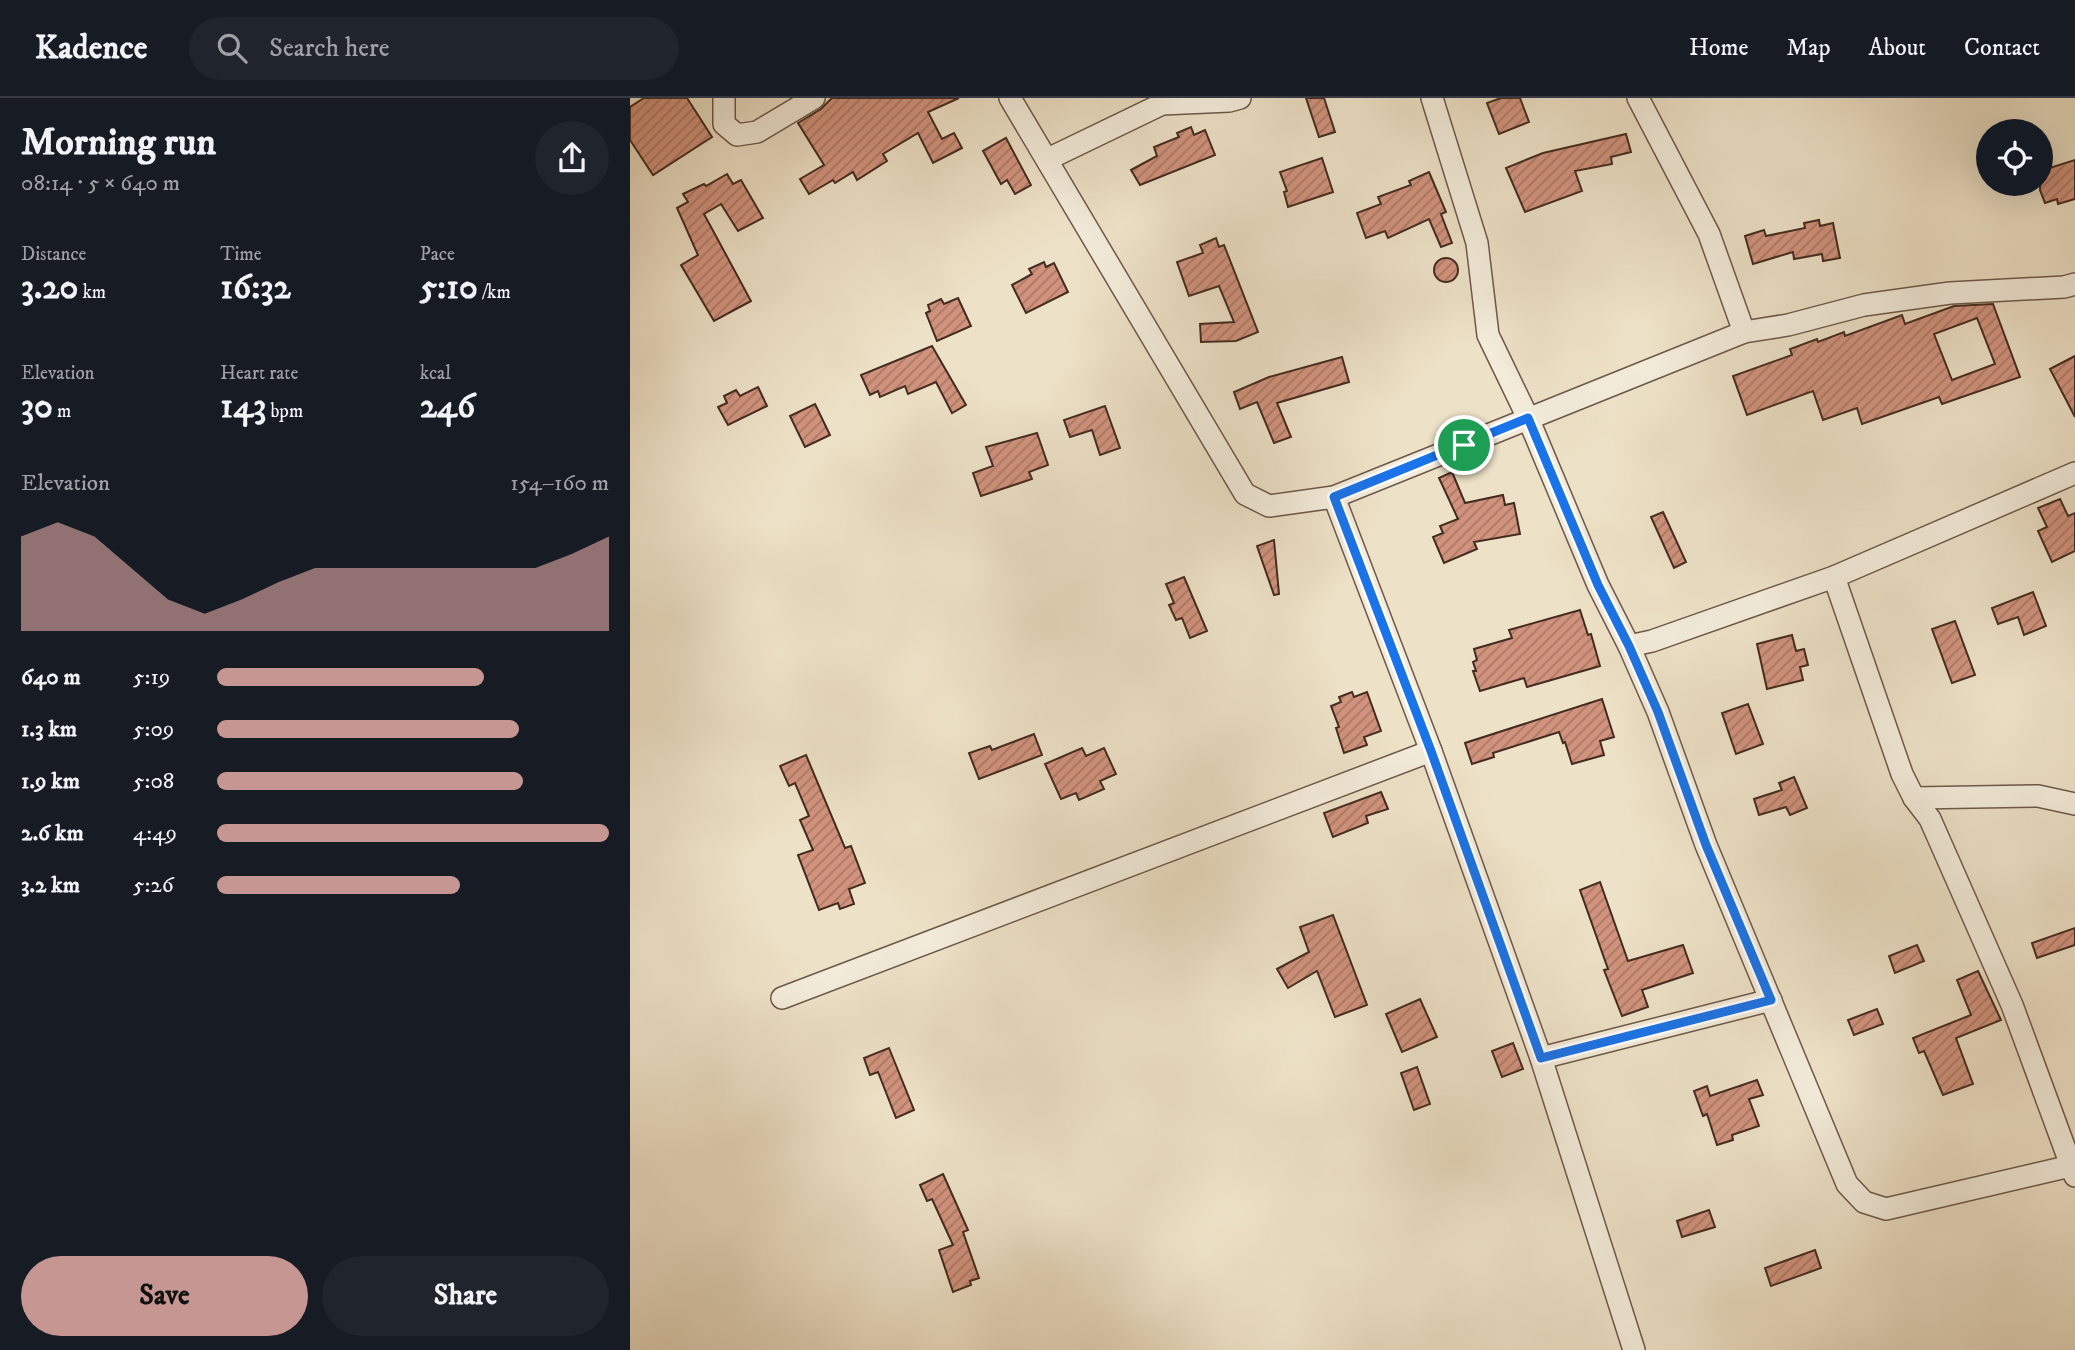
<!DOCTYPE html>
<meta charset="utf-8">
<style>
body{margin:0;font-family:"IM FELL DW Pica",serif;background:#20242c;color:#f1f3f6;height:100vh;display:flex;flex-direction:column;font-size:26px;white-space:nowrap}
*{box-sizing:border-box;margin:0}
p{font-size:23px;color:#9ea1a6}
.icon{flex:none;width:38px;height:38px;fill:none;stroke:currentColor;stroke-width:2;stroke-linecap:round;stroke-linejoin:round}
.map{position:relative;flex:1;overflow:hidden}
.panel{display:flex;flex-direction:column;background:#171b24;width:630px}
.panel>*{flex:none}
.fabs{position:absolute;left:1346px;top:21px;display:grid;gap:14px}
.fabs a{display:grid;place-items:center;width:77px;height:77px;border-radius:50%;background:#171b24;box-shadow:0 7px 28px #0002;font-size:35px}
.pin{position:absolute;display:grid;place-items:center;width:60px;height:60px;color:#fff;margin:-30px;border:4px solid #fff;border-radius:50%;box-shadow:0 2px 7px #0007}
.round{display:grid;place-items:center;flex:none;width:74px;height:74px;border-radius:37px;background:#20242c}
.headline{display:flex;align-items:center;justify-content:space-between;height:119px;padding:0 21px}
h1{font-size:38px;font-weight:700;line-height:52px}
.figures{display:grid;grid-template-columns:repeat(3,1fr);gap:10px;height:119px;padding:7px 21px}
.figures div{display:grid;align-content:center}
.figures b{font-size:35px;font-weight:700}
.figures small{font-size:19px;font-weight:400}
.figures p{font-size:19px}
.chart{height:196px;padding:14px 21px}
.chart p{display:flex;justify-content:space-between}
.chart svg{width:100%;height:126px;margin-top:7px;fill:#c59692;opacity:.7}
.action{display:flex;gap:14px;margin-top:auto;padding:14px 21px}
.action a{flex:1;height:80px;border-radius:42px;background:#c59692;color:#111;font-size:28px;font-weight:700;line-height:80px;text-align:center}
.action a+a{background:#20242c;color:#f1f3f6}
ul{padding:0 21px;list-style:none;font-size:23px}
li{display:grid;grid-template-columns:112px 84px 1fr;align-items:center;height:52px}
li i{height:18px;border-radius:9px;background:#c59692}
header{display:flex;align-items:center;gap:42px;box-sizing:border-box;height:98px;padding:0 35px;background:#171b24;border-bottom:2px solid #363941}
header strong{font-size:33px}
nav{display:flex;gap:38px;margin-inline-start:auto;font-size:24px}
.search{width:490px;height:63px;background:#20242c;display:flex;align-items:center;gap:18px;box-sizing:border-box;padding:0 24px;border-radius:38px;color:#9ea1a6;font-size:26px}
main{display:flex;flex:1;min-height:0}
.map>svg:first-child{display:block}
.building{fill:url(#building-hatch);stroke:#442b20;stroke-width:2;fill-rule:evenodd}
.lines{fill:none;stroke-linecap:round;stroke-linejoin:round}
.minor-casing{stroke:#6e584a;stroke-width:24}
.minor{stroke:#f3ecdb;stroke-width:21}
.route-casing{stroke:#fff;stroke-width:14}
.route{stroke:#1a73e8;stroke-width:9}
</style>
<header>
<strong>Kadence</strong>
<div class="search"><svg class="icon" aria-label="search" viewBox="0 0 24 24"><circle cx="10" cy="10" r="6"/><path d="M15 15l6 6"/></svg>Search here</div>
<nav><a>Home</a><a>Map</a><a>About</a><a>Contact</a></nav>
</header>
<main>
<section class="panel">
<div class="headline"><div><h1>Morning run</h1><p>08:14 · 5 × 640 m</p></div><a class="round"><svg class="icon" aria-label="share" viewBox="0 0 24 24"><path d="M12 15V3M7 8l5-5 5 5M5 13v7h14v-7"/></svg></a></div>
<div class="figures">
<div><p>Distance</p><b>3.20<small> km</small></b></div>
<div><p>Time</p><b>16:32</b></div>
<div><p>Pace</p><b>5:10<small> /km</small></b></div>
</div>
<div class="figures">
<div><p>Elevation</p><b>30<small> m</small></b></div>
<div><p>Heart rate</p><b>143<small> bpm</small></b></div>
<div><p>kcal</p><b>246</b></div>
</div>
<div class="chart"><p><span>Elevation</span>154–160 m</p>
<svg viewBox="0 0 160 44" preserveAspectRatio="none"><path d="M0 44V11L10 6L20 11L30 22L40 33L50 38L60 33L70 27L80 22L90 22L100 22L110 22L120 22L130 22L140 22L150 17L160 11V44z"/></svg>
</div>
<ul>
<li><b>640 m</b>5:19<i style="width:68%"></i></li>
<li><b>1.3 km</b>5:09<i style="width:77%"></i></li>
<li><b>1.9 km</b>5:08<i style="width:78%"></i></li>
<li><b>2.6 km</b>4:49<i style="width:100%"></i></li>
<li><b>3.2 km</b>5:26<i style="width:62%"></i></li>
</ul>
<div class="action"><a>Save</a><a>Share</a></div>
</section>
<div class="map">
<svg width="1445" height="1252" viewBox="0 0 1445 1252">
<defs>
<pattern id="building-hatch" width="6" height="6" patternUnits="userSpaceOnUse" patternTransform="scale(1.75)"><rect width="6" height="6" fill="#d1937d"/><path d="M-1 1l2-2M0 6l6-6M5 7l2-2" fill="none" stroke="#ab7866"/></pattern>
</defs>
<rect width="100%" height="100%" fill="#ede1c7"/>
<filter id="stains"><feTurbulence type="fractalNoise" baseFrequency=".00286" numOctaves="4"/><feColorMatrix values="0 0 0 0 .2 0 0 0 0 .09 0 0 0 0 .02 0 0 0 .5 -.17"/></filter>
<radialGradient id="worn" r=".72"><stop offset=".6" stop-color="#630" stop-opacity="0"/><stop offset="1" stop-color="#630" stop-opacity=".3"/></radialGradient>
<g class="building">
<path d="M14,0h43l25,39 -59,38 -23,-35v-33z"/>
<path d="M202,0h127l-31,14 14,27 12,-6 8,15 -29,15 -15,-30 -35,21 4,7 -30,19 -4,-8 -18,11 -2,-3 -24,14 -9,-15 24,-14 -26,-42 23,-14z"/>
<path d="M676,0h18l11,34 -16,5z"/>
<path d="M871,0h19l9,24 -30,12 -12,-31z"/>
<path d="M561,29l3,8 11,-5 10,25 -75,30 -9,-15 26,-14 -3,-9 25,-10 -2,-4z"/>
<path d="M996,36l5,18 -20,5 1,7 -37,7 7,20 -57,21 -19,-44 37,-15z"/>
<path d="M376,40l25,47 -16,9 -8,-14 -6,4 -18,-33z"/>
<path d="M692,60l11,34 -45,15 -4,-15 3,-1 -7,-19z"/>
<path d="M1445,62v39l-17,5 -1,-5 -12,4 -5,-13v-19z"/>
<path d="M799,74l17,40 -5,2 11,29 -11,4 -12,-28 -41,19 -3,-7 -19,7 -9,-25 24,-9 -3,-7 33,-12 -2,-4z"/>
<path d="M97,76l6,10 8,-4 22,38 -25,13 -17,-27 -17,10 47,87 -37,20 -33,-56 17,-10 -21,-47 11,-6 -5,-8 21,-10 2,2z"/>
<path d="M1189,122l1,6 13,-3 7,35 -17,3 -1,-7 -28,5 -1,-7 -40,12 -8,-28 19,-6 2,6 39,-8 -1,-5z"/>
<path d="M586,140l3,9 5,-2 34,87 -22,9 -35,1 -1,-18 34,-2 -15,-36 -30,10 -12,-34 26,-9 -3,-8z"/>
<circle cx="816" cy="172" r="12"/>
<path d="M414,164l2,5 8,-4 14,29 -42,21 -14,-28 20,-11 -3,-5z"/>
<path d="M328,200l13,28 -34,15 -11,-28 4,-2 -2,-6 13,-6 3,5z"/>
<path d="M1363,206l27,73 -78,27 -3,-7 -77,27 -5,-16 -34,12 -10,-29 -66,24 -14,-39 59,-21 -2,-6 27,-10 1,3 26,-10 1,4 57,-21 3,9 49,-18zM1347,220l18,46 -43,16 -18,-46z"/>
<path d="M302,248l34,59 -14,8 -16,-31 -28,12 -3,-8 -25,11 -2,-6 -8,4 -9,-20z"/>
<path d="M1445,258v61l-25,-48z"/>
<path d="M712,259l7,25 -72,21 14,34 -17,6 -17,-41 -17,7 -6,-17 35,-15z"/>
<path d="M128,289l9,19 -39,19 -10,-18 9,-4 -3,-7 12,-6 4,6z"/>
<path d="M185,306l15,31 -25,12 -15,-31z"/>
<path d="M475,308l15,42 -20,7 -8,-25 -22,7 -6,-17z"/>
<path d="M407,335l11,32 -19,7 3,7 -51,17 -8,-23 20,-7 -7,-19z"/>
<path d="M822,374l13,31 38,-8 2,10 9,-2 6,31 -46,8 3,7 -33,14 -11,-26 10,-4 -3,-7 18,-7 -19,-41z"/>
<path d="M1430,401l8,17 7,-3v38l-23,11 -14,-31 9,-4 -9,-19z"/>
<path d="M1033,414l23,50 -12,6 -23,-51z"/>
<path d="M644,442l5,54 -5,1 -17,-49z"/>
<path d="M554,479l23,54 -17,7 -8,-20 -6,2 -7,-15 5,-2 -8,-19z"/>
<path d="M1403,494l13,34 -22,9 -6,-18 -20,7 -6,-16z"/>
<path d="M950,512l8,25 3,-1 9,32 -73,21 -3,-9 -44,13 -7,-20h3l-3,-9 4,-2 -3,-11 38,-11 -3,-8z"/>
<path d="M1325,523l20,54 -23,8 -20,-54z"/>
<path d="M1162,537l4,16 8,-2 4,16 -8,2 3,13 -36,9 -10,-45z"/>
<path d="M722,594l2,5 13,-5 14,39 -17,6 3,8 -23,8 -8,-25 3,-1 -8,-21 10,-4 -2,-5z"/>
<path d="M972,601l12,38 -14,4 4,14 -32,9 -7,-22 -2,1 -4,-11 -66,21 1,4 -22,7 -7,-21z"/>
<path d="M1118,606l15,40 -27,10 -14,-41z"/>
<path d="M404,636l8,21 -63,24 -10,-26 21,-7 2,4z"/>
<path d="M452,650l4,8 18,-8 12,26 -16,7 4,8 -25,11 -3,-7 -15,6 -16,-35z"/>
<path d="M176,657l39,93 6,-2 14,37 -16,6 5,15 -14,5 -2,-6 -19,7 -21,-55 15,-5 -13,-30 9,-4 -14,-33 -6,3 -9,-20z"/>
<path d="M1164,679l13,31 -17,7 -4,-8 -27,8 -5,-16 28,-9 -3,-7z"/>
<path d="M751,694l7,17 -22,7 2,7 -35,14 -9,-24z"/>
<path d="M970,784l28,79 55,-16 10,28 -51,17 6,17 -26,9 -18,-46 4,-1 -28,-79z"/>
<path d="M703,817l34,90 -32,12 -18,-46 -29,17 -11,-19 32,-17 -9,-25z"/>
<path d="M1445,830v17l-38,13 -5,-15z"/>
<path d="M1287,847l7,16 -29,12 -6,-17z"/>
<path d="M1348,873l23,49 -45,18 17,46 -30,11 -19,-44 -5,2 -6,-15 58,-23 -14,-35z"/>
<path d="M790,901l17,38 -35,15 -16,-38z"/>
<path d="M1247,911l6,15 -29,11 -6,-15z"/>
<path d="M883,945l10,26 -21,8 -10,-26z"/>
<path d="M259,950l25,62 -18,8 -18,-46 -8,3 -6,-17z"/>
<path d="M787,969l13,37 -16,6 -13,-37z"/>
<path d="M1127,982l6,15 -14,4 10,27 -27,9 1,5 -16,5 -10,-31 -4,2 -9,-25 13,-5 3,10z"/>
<path d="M313,1076l25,56 -5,2 16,46 -9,3 1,4 -18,7 -14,-42 14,-5 -21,-46 -5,2 -7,-16z"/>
<path d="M1079,1112l6,17 -33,10 -5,-16z"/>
<path d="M1185,1152l6,18 -50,18 -6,-18z"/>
</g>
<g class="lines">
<g class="minor-casing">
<g id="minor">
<path d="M94,0v26l13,11 20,-3 57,-34"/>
<path d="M380,0l235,396 24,12 65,-9 410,-165 44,-7 76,-20 86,-12 114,-6 11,-3"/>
<path d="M802,0l45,145 11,92 40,83 70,167 31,61 29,66 48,133 141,339 17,18 22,7 189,-44"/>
<path d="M1008,0l71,136 35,98"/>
<path d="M418,61l114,-55 67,-3 11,-3"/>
<path d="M704,399l97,254 110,307 93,292"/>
<path d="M1204,479l68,197 12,24 16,21 82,186 63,171"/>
<path d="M999,548l23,-5 182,-64 241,-104"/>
<path d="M1284,700l124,-2 37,8"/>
<path d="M152,900l649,-247"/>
<path d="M911,960l230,-58"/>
</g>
</g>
<use href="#minor" class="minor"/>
</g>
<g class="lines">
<g class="route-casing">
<path id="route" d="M898,320l70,167 31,61 29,66 48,133 65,155 -230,58 -110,-307 -97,-254z"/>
</g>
<use href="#route" class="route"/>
</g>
<rect width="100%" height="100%" filter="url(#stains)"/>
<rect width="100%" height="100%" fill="url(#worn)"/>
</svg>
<div class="fabs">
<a><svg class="icon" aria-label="locate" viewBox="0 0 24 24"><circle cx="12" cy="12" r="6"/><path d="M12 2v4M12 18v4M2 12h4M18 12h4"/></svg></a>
</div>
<div class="pin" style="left:834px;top:347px;background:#1e9e55"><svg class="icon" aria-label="arrive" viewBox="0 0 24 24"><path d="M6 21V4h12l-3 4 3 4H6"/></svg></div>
</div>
</main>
